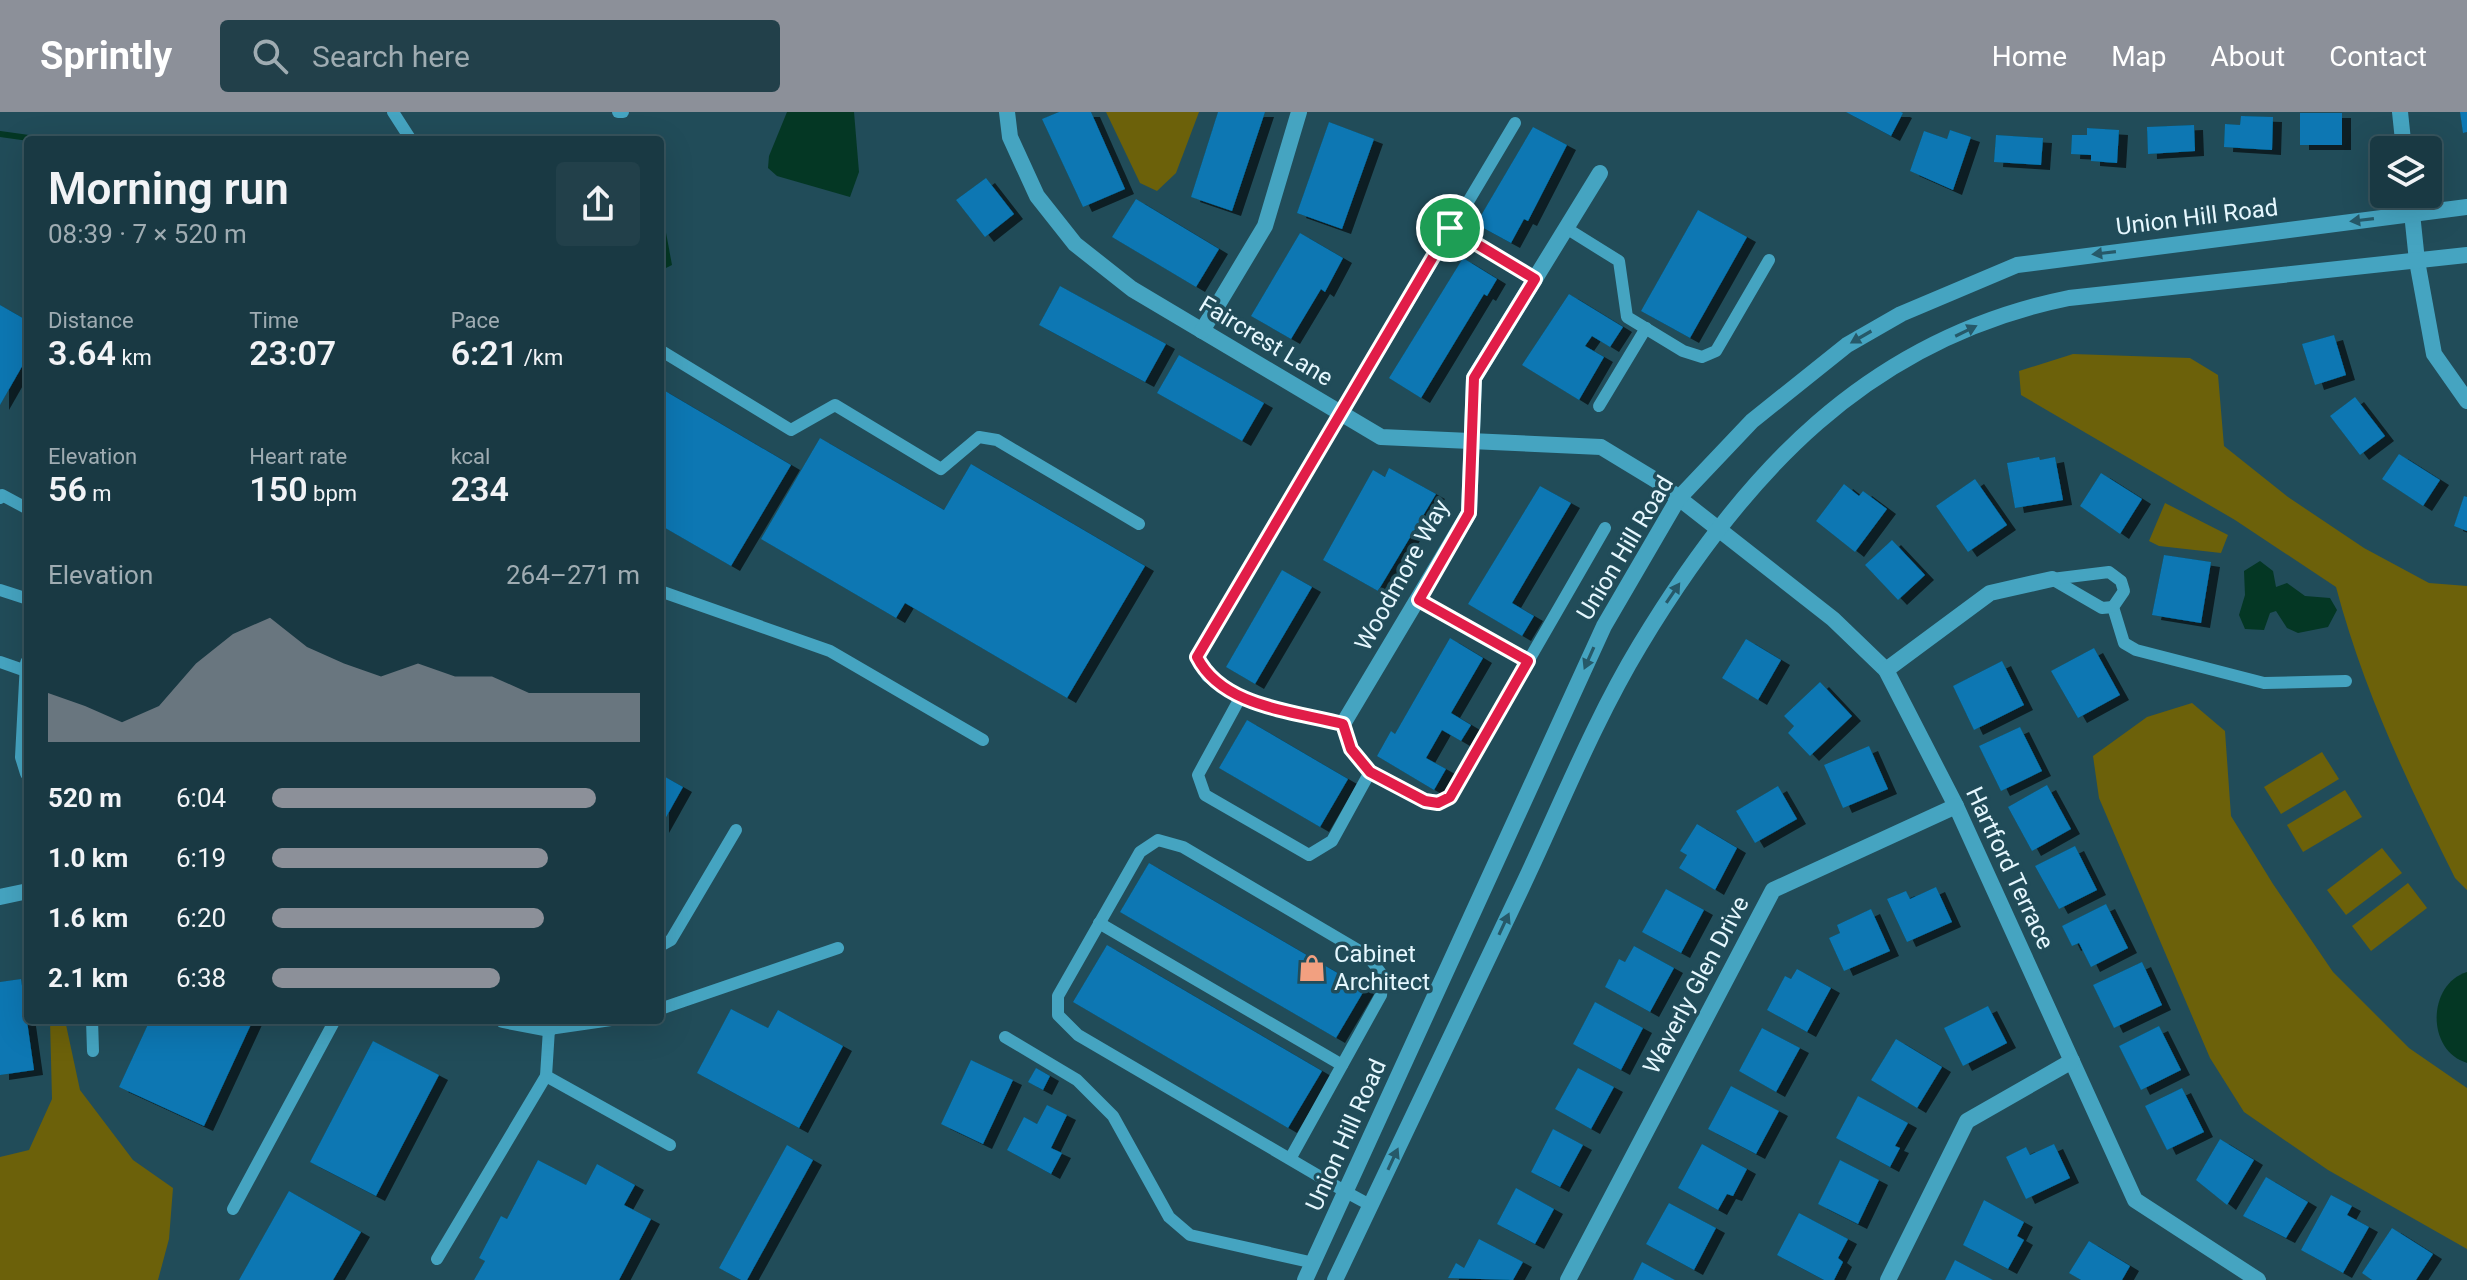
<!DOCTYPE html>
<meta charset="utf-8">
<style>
body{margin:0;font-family:Roboto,sans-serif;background:#22404a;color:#f1f3f6;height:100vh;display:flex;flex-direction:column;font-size:30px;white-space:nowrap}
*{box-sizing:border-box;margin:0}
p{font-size:26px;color:#9facb2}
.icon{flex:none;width:44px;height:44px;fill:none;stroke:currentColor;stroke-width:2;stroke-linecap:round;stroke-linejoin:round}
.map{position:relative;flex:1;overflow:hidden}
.panel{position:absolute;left:24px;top:24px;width:640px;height:888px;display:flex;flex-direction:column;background:#193943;border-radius:8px;box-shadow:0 8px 32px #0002,0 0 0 2px #37535c}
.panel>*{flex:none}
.fabs{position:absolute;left:2370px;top:24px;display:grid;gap:16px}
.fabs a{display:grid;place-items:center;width:72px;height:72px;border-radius:8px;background:#193943;box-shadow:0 8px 32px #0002,0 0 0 2px #37535c;font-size:40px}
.pin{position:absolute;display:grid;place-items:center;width:68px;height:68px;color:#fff;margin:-34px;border:4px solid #fff;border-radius:50%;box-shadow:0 2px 8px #0007}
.round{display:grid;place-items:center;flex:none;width:84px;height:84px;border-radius:8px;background:#22404a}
.head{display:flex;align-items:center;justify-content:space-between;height:136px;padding:0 24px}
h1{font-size:44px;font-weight:600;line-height:60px}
.stats{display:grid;grid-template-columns:repeat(3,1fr);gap:12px;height:136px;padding:8px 24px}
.stats div{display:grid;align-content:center}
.stats b{font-size:34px;font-weight:600}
.stats small{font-size:22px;font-weight:400}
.stats p{font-size:22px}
.chart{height:224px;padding:16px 24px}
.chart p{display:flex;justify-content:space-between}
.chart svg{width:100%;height:144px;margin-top:8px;fill:#8c9099;opacity:.7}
ul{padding:0 24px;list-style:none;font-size:26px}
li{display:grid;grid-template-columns:128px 96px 1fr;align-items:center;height:60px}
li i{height:20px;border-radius:10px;background:#8c9099}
header{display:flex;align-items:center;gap:48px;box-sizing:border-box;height:112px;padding:0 40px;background:#8c9099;color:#fff}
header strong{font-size:38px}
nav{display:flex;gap:44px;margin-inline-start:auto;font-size:28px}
.search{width:560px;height:72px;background:#22404a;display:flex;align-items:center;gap:20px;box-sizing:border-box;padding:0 28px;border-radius:8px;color:#9facb2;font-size:30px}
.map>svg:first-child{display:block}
.green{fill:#6c610a}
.water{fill:#043724}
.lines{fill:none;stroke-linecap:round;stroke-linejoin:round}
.stream{stroke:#043724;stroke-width:6}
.building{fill:#0877b3;filter:url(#shadow)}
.service{stroke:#45a4c1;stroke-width:12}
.minor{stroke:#45a4c1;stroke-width:16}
.tertiary{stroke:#45a4c1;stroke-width:16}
.oneway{fill:#265969}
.route-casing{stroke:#fff;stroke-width:16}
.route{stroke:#e11d48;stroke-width:10}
.labels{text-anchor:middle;stroke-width:7;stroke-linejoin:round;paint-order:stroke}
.street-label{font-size:24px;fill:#e5f7fe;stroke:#214c59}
.poi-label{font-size:24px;fill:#e5f7fe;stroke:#214c59;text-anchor:start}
</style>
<header>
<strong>Sprintly</strong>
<div class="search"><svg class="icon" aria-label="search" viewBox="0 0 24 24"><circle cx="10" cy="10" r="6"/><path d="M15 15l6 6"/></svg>Search here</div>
<nav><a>Home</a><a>Map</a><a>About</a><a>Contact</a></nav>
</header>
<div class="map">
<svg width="2467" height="1168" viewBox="0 0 2467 1168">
<defs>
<filter id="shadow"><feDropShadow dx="9" dy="5" stdDeviation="0" flood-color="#0009"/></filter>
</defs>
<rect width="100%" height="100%" fill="#214c59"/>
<g class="green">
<path d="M1106,0h93l-23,61 -19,18 -17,-8z"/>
<path d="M2073,242l117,4 28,17 6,71 64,51 76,51 65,35 38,3v304l-12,-12c-47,-94 -92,-189 -119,-291l-101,-67 -214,-125 -2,-24z"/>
<path d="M2165,391l63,32 -7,18 -62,-7 -10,-5z"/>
<path d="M2192,591l33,28 6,85 42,68 60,88 76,76 58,40v161l-139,-79 -84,-58 -34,-54 -111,-260 -6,-42 54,-39z"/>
<path d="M2322,640l17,27 -58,35 -17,-27z"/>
<path d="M2345,678l17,27 -59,35 -16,-27z"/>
<path d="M2382,736l20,25 -56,42 -19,-25z"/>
<path d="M2408,771l19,25 -56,43 -19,-25z"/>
<path d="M50,908h15l15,70 53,70 40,28 -4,51 -11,41h-158v-123l29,-7 23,-51z"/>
</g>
<g class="water">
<path d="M787,0h67l5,60 -9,25 -73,-21 -9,-8 1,-12z"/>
<path d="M660,88l12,65 -12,6z"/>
<path d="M2260,449l13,10 3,16 11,-4 18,13 25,2 7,12 -9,17 -30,6 -11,-5 -11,-17 -6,2 -6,17 -19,-1 -6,-14 6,-20 -1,-24z"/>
<path d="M2467,860v91c-41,-12 -40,-79 0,-91z"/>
</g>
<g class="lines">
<path class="stream" d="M0,22l36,5 169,1"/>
</g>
<g class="building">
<path d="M1059,0h32l34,77 -42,18 -41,-88z"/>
<path d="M1218,0h47l-33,99 -41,-14z"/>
<path d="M1846,0h55l2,1 -12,23z"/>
<path d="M2460,0h7v20l-4,1z"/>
<rect x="2300" y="1" width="42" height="32"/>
<path d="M2241,4l32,1 -1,33 -48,-3 1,-23 15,1z"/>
<path d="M1329,10l45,17 -32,90 -45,-16z"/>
<path d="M2194,13l1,26 -47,3 -1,-27z"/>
<path d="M1533,15l34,18 -39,76 -4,-2 -13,24 -35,-19z"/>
<path d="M2087,16l32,2 -2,33 -26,-2v-6l-20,-1 1,-19h15z"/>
<path d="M1950,18l21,7 -18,53 -43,-19 14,-40 23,8z"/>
<path d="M1996,23l47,3 -2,27 -47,-3z"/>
<path d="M986,66l28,36 -29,23 -29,-37z"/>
<path d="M1136,87l83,50 -23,38 -84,-50z"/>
<path d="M1698,98l49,27 -57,101 -49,-27z"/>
<path d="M1300,121l43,25 -18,34 -4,-3 -30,50 -40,-23z"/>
<path d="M1463,146l34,21 -10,17 -3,-2 -63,104 -32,-20z"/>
<path d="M1060,174l106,58 -21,38 -106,-57z"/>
<path d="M1569,182l54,33 -13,20 -18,-11 -7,10 19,11 -25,43 -57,-35z"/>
<path d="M0,193l28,16v35l-28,49z"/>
<path d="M2334,223l12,40 -31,10 -13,-41z"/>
<path d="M1179,243l85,48 -22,38 -85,-48z"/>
<path d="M660,276l131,77 -60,101 -71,-41z"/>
<path d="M2355,285l30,39 -25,19 -30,-39z"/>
<path d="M820,326l124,72 27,-46 174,102 -78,132 -162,-95 -9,15 -135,-79z"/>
<path d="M2399,342l41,26 -17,26 -41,-27z"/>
<path d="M2039,345l1,3 15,-3 8,43 -48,8 -8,-45z"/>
<path d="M1389,356l47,26 -58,97 -55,-31 50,-90 12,7z"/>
<path d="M2101,361l41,26 -22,35 -40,-28z"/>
<path d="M1975,367l32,46 -39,27 -32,-46z"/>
<path d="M1844,372l15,12 4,-5 24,18 -32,43 -39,-31z"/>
<path d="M1540,374l31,17 -59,100 22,13 -12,20 -54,-32z"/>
<path d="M2464,384l3,1v34l-13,-5z"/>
<path d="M1892,428l33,35 -27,25 -33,-35z"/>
<path d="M2164,443l47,7 -10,61 -49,-8z"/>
<path d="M1282,458l30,17 -57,97 -29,-17z"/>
<path d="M1450,526l33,20 -32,55 20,12 -10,16 -19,-11 -16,28 20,11 -12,21 -57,-34 14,-25 4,3z"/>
<path d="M1746,527l35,21 -23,40 -36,-22z"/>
<path d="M2094,536l26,47 -42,23 -27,-47z"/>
<path d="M2002,549l22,44 -50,25 -21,-44z"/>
<path d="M1820,570l32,34 -42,40 -22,-23 6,-7 -10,-10z"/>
<path d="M1247,608l101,59 -28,48 -101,-59z"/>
<path d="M2020,615l22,44 -41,20 -22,-45z"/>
<path d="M1869,634l19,43 -45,19 -19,-43z"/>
<path d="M660,662l23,13 -23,41z"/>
<path d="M2047,673l24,44 -39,22 -24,-44z"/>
<path d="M1778,674l19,33 -42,24 -19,-32z"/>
<path d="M1697,712l40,24 -22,42 -36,-22 8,-13 -7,-4z"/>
<path d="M2075,734l22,44 -38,19 -24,-43z"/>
<path d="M1149,751l216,126 -29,49 -216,-126z"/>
<path d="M1936,775l16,35 -45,20 -20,-43 19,-8 4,8z"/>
<path d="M1666,777l38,21 -23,43 -39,-21z"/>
<path d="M2106,792l22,44 -37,19 -12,-24 -7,3 -10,-20z"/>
<path d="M1871,797l19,42 -46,20 -15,-33 11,-5 -3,-8z"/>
<path d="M1107,833l215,126 -34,57 -215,-126z"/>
<path d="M1634,834l40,22 -24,44 -45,-25 14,-28 6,3z"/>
<path d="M2142,850l20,43 -48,23 -21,-43z"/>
<path d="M1797,857l34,19 -24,44 -40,-22 18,-34 6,3z"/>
<path d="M21,867l13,91 -34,5v-93z"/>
<path d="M1595,890l48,26 -22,42 -48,-26z"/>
<path d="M1988,894l19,37 -44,23 -19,-38z"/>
<path d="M731,897l37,19 10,-18 65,36 -44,82 -102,-55z"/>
<path d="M150,908h103l-49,106 -85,-39z"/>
<path d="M2159,914l22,44 -40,20 -22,-44z"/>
<path d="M1762,916l38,20 -24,44 -37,-21z"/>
<path d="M1896,927l46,28 -25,41 -46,-28z"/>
<path d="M373,929l66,34 -63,121 -66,-34z"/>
<path d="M971,948l42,20 -30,64 -42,-20z"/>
<path d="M1036,956l14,8 -7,14 -15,-8z"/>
<path d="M1578,956l36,19 -23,42 -36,-20z"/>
<path d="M1731,974l48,25 -23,43 -48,-25z"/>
<path d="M2182,976l22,44 -37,18 -22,-44z"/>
<path d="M1858,984l50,27 -13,23 5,2 -10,19 -54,-29z"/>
<path d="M1047,993l20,10 -16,33 11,5 -11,21 -44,-24 17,-33 13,7z"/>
<path d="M1553,1017l30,16 -23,42 -29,-15z"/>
<path d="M2220,1027l34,21 -27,45 -31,-25z"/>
<path d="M1702,1032l45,25 -14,27 -6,-2 -9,16 -40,-22z"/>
<path d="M2054,1032l16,34 -44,21 -20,-42 20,-10 4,8z"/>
<path d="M787,1033l26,15 -66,120h-6l-22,-12z"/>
<path d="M538,1048l48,25 11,-21 38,21 -11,20 27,14 -32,61h-145l11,-19 -6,-3 22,-42 6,3z"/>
<path d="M1840,1048l39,20 -21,44 -40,-20z"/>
<path d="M2266,1065l42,25 -22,36 -43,-22z"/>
<path d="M1516,1076l38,21 -19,35 -38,-20z"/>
<path d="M289,1079l72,41 -28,48h-94z"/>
<path d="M2331,1083l21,11 -5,9 22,12 -26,46 -42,-23z"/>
<path d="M1984,1088l40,22 -7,14 7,4 -16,29 -45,-24z"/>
<path d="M1669,1091l47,25 -22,42 -48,-26z"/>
<path d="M1799,1101l49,26 -10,19 5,4 -9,18h-10l-47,-25z"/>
<path d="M2392,1116l41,26 -17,26h-44l-10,-7z"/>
<path d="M1479,1127l44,23 -10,18 -65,-2 8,-15 8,5z"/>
<path d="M2089,1129l41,25 -8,14h-41l-12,-7z"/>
<path d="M1955,1148l38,20h-48z"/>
<path d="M1642,1150l33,18h-42z"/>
</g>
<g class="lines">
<g class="service">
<path d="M393,0l18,28"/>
<path d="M618,0h5"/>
<path d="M1515,11l-318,534 10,19 33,22 -42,77 7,20 104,60 23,-14 38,-69c24,12 54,38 80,25l155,-269"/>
<path d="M1450,116l85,51"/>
<path d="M1566,116l53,33 8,56 56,34 19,6 14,-6 53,-91"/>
<path d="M660,238l131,80 44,-25 106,64 38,-32 18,3 142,84"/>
<path d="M1599,294l47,-78"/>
<path d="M0,386l2,-3 26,14"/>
<path d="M2052,467l50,29 11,-1 11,36 12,7 128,33 82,-2"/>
<path d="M2052,467l57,-7 12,9 3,10 -11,16"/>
<path d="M0,478l28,9"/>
<path d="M660,479l170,60 153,89"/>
<path d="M1419,488l109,61"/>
<path d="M0,550l26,9"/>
<path d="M1240,586l103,26 8,25 19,23"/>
<path d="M1099,811l243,142"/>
<path d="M660,834l11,-6 65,-110"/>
<path d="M660,897l178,-61"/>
<path d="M92,908l1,31"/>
<path d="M549,917l62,-9"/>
<path d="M1005,925l72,43 36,36 56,101 21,18 124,28"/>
<path d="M546,964l124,69"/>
<path d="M1290,1047l91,-164 2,-19 -15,-20 -185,-109 -25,-7 -18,12 -82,144v19l20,20 268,157 24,13"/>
<path d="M233,1097l102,-189"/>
<path d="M437,1147l109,-183 3,-47 9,-9"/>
</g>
<g class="minor">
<path d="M1007,0l3,25 27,59 38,48 57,45 249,148 220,10 56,34 176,138 53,51 70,136 179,394 123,80"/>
<path d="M2400,0l4,38"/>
<path d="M2410,82l7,67 17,93 33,47"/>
<path d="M1202,219l63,-105 34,-114"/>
<path d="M28,551l-5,94 5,16"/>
<path d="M1886,558l104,-77 62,-14"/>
<path d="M1343,612l126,-211 5,-135 126,-205"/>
<path d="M0,785l28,-6"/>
<path d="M503,908l46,9"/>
<path d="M1568,1168l205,-390 183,-84"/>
<path d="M1888,1168l79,-159 105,-60"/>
</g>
<g class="tertiary">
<path d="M1305,1168l299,-654 74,-127 74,-78 95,-76 54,-31 116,-49 450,-58"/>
<path d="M1335,1168c62,-131 125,-262 187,-393 38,-80 72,-166 118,-242 103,-171 227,-306 429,-347l398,-43"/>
</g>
</g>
<defs><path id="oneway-solid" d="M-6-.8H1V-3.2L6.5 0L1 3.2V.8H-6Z" transform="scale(2)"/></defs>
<g class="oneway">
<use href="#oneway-solid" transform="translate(2362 108) rotate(173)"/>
<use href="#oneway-solid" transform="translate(2104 141) rotate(173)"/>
<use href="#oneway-solid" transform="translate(1966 219) rotate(-26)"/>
<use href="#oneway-solid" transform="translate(1861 225) rotate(150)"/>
<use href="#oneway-solid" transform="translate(1673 481) rotate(-56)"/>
<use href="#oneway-solid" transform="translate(1589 546) rotate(114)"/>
<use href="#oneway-solid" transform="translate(1504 812) rotate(-65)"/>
<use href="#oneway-solid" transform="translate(1393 1047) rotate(-65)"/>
</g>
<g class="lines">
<g class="route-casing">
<path id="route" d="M1450,116l85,51 -61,99 -5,135 -50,87 109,61 -78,136 -12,6 -13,-2 -55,-29 -19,-23 -8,-25c-50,-13 -121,-17 -146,-67z"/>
</g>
<use href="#route" class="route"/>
</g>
<defs>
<g id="shop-bare" transform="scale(2.16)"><path d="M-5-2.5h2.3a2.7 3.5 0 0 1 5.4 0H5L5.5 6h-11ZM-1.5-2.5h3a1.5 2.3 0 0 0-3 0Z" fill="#f2a080" stroke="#214c59" stroke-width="2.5" paint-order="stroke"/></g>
</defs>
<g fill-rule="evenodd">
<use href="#shop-bare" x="1312" y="856"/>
</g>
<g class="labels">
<g class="street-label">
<text transform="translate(2197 105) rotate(-7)" y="8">Union Hill Road</text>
<text transform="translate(1266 229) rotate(31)" y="8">Faircrest Lane</text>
<text transform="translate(1625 436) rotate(-59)" y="8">Union Hill Road</text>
<text transform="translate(1402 463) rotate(-61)" y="8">Woodmore Way</text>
<text transform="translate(2010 756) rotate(65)" y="8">Hartford Terrace</text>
<text transform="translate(1696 873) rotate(-62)" y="8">Waverly Glen Drive</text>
<text transform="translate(1346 1023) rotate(-66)" y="8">Union Hill Road</text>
</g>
<g class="poi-label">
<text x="1334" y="850">Cabinet<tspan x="1334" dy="28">Architect</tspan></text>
</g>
</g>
</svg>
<div class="fabs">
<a><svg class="icon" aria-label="layers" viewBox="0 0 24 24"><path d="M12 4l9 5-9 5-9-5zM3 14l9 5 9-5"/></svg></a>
</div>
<div class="pin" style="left:1450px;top:116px;background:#1e9e55"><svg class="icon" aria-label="arrive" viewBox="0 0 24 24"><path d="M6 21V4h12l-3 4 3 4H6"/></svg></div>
<section class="panel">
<div class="head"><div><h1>Morning run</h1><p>08:39 · 7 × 520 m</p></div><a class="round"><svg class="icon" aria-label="share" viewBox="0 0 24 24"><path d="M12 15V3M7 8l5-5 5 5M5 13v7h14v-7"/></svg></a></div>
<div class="stats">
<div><p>Distance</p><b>3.64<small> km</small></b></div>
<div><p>Time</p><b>23:07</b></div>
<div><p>Pace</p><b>6:21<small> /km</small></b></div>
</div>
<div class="stats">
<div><p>Elevation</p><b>56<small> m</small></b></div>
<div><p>Heart rate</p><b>150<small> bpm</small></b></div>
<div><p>kcal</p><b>234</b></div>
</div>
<div class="chart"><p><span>Elevation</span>264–271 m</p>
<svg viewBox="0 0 160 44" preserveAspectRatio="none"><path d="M0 44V29L10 33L20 38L30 33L40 20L50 11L60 6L70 15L80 20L90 24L100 20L110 24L120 24L130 29L140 29L150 29L160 29V44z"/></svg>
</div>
<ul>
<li><b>520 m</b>6:04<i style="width:88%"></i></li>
<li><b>1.0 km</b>6:19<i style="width:75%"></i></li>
<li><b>1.6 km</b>6:20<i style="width:74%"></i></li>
<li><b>2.1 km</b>6:38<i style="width:62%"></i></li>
</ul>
</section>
</div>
